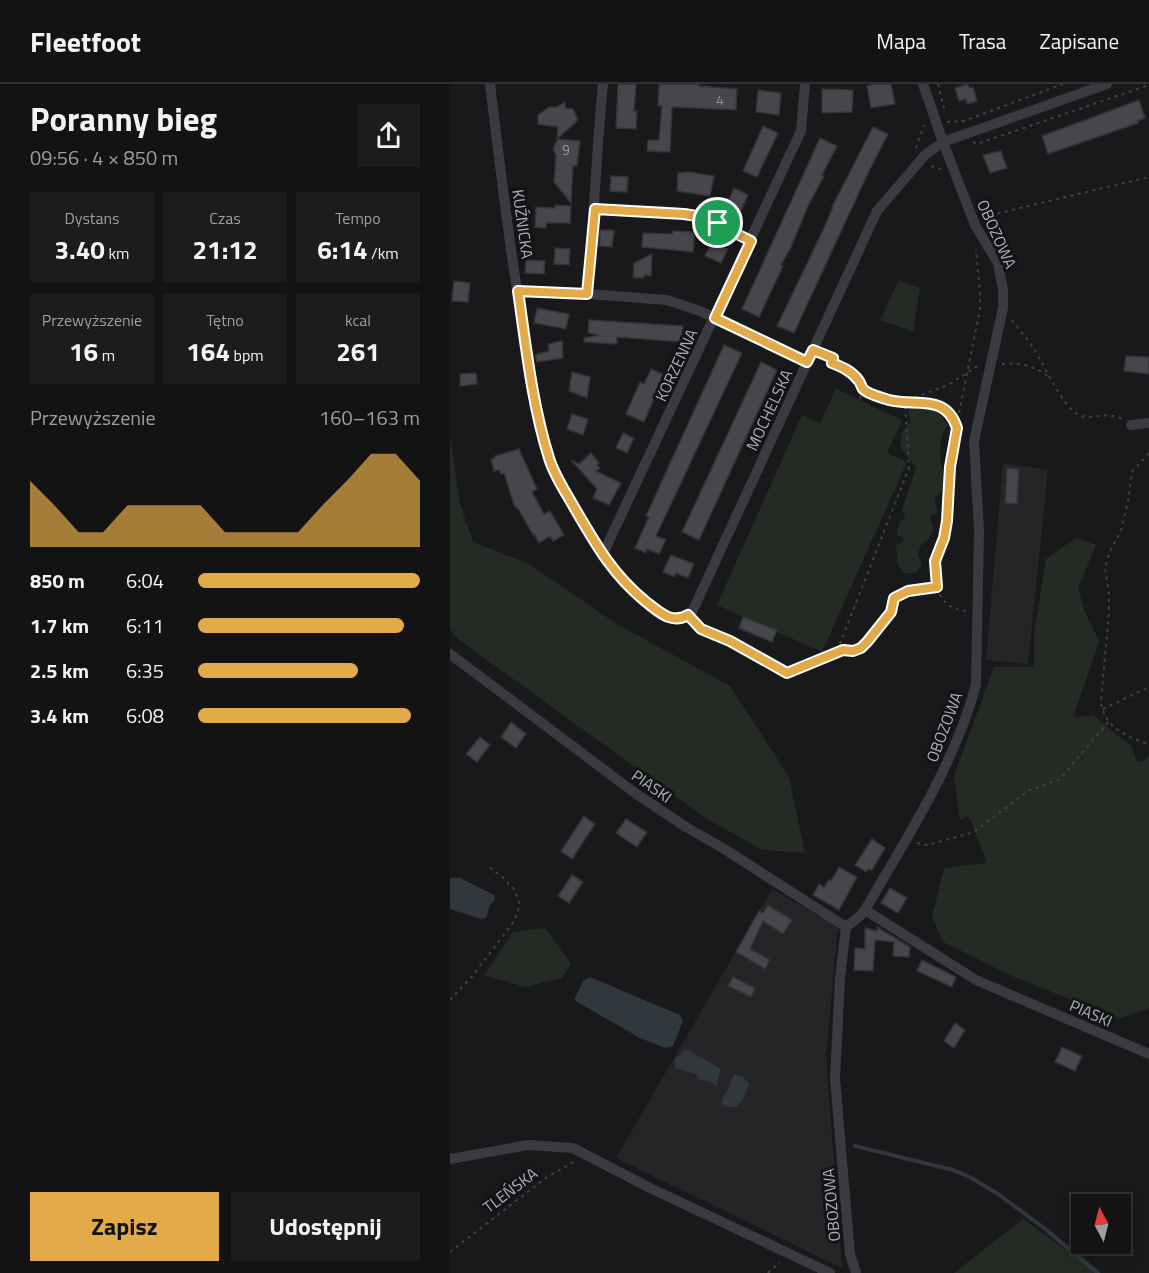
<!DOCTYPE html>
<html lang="pl">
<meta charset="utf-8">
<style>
body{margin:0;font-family:"Titillium Web",sans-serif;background:#1c1c1d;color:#f1f3f6;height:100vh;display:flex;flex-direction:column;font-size:22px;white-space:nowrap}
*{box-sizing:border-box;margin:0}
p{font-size:20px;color:#9d9ea0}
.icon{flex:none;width:33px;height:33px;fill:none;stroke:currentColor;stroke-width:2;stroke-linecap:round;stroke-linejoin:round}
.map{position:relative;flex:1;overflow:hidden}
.panel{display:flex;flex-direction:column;background:#131314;width:450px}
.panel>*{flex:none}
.needle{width:39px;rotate:353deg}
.controls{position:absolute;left:621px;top:1110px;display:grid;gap:12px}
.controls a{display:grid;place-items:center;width:60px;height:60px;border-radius:0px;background:#131314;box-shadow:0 3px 9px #0003,0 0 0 2px #323234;font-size:30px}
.pin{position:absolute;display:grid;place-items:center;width:51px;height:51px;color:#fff;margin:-26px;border:3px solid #fff;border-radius:50%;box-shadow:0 2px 6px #0007}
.round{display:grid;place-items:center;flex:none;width:63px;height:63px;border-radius:0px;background:#1c1c1d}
.summary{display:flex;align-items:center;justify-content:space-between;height:102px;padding:0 30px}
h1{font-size:33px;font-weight:700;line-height:45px}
.metrics{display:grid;grid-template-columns:repeat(3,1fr);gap:9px;height:102px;padding:6px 30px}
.metrics div{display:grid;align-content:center;border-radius:0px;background:#1c1c1d;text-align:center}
.metrics b{font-size:26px;font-weight:700}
.metrics small{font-size:16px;font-weight:400}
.metrics p{font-size:16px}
.chart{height:168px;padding:12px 30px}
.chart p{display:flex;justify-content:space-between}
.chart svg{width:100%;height:108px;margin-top:6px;fill:#e3aa49;opacity:.7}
.action{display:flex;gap:12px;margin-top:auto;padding:12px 30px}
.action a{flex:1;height:69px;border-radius:0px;background:#e3aa49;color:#111;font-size:24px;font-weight:700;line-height:69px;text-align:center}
.action a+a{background:#1c1c1d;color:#f1f3f6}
ul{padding:0 30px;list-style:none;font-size:20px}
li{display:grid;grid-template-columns:96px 72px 1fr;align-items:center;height:45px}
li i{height:15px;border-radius:8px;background:#e3aa49}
header{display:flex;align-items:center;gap:36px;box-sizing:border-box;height:84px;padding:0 30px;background:#131314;border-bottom:2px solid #323234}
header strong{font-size:28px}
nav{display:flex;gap:33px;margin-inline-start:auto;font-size:21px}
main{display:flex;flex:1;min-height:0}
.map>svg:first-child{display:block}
.built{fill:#252528}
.green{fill:#232b24}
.water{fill:#30383e}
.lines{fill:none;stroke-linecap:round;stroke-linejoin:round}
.stream{stroke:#30383e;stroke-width:4}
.building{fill:#46474b;stroke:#333337;stroke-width:1.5}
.path{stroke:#404246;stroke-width:2;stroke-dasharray:3 4.5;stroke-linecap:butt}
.street{stroke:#3a3b40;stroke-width:10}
.route-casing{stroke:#fff;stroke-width:12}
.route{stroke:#e3aa49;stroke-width:8}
.labels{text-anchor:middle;stroke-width:6;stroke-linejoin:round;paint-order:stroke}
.number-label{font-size:14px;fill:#93969e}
.street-label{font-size:16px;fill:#adb1b9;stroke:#141416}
</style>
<header>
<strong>Fleetfoot</strong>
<nav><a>Mapa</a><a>Trasa</a><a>Zapisane</a></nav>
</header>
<main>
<section class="panel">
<div class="summary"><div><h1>Poranny bieg</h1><p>09:56 · 4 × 850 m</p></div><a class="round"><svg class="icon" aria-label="share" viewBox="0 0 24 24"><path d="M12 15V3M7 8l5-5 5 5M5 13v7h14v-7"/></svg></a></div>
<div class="metrics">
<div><p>Dystans</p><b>3.40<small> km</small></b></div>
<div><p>Czas</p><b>21:12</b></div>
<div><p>Tempo</p><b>6:14<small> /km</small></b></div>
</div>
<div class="metrics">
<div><p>Przewyższenie</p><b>16<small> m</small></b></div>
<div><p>Tętno</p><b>164<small> bpm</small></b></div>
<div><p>kcal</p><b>261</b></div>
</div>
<div class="chart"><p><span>Przewyższenie</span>160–163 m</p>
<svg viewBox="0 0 160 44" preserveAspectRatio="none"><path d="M0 44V17L10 27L20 38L30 38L40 27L50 27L60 27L70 27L80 38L90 38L100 38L110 38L120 27L130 17L140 6L150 6L160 17V44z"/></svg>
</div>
<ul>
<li><b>850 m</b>6:04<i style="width:100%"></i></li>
<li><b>1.7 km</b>6:11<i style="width:93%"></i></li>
<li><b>2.5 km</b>6:35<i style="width:72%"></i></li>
<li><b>3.4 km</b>6:08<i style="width:96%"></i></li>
</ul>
<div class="action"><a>Zapisz</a><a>Udostępnij</a></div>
</section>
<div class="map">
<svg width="699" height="1189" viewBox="0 0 699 1189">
<rect width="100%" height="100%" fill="#19191b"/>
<g class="built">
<path d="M553,379l45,7 -20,194 -42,-4z"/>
<path d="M322,805l66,38 -12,129 16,212 -226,-110z"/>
</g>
<g class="green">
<path d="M449,196l21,8 -7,44 -33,-12z"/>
<path d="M386,305l66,31 -15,33 20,9 -85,190 -105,-47 85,-190 18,8z"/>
<path d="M469,323l16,2 13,16c-14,18 -6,42 -2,63l-11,9 2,16 -7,4 4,12 -6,11 -8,6 -2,10 4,7c-3,10 -7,11 -18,10l-6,-8 -2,-19 9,-7 -8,-4 2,-13 7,-4 -4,-8 14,-42 -16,-22 2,-14 8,-10 -2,-12z"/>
<path d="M0,353l10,67 13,38 54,21 90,61 113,62 59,91 16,76 -43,-3 -58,-33 -246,-178 -8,-10z"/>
<path d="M626,454l20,7 -18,43 7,24 14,29 -26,77 20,-3 38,31 6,16h5l7,-6v252l-30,11 -107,-43 -69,-34 -11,-25 12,-49 43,-5 -18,-47 -9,4 -6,-44 40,-109h40v-33l12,-75z"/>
<path d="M95,844l26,36 -9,14 -37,9 -41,-12 29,-43z"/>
<path d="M573,1135l75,54h-144z"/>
</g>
<g class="water">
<path d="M0,794h10l34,17 1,5 -5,5 -4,13 -5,1 -31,-10z"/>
<path d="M140,893l90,38 3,6 -10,25 -8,2 -25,-10 -66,-38 9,-19z"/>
<path d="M236,965l35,20 -5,18 -3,-4 -15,-4 -2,-5 -21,-6v-9z"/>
<path d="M284,990l9,3 6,7 -7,17 -6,6h-8l-6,-3v-5l6,-10z"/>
</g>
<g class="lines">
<path class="stream" d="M405,1062l98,24 17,7 28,17 46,34 54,45"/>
</g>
<g class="building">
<path d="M168,0h18l-2,27h3l-1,18 -20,-1z"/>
<path d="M209,0h40v2l38,3 -1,21 -64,-3 -2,45 -23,-1 1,-11h11l3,-34h-4z"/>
<path d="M425,0h16l4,20 -24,4 -4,-22z"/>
<path d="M517,0l3,4 3,-1 4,14 -10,3 -1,-5 -7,2 -4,-13z"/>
<path d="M372,5l31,1 -1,22 -30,1z"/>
<path d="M308,6l23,3 -2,22 -23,-3z"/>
<path d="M689,16l6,18 -8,3 1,2 -90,31 -6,-18z"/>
<path d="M115,18v6l8,1 5,11 -21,19 1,-12 -20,-3v-9l11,-8h8z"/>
<path d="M313,42l15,7 -21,44 -14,-6z"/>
<path d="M423,43l15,7 -19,37 -75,162 -17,-7 48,-100 8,-19h-1z"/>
<path d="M370,54l17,8 -15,29 2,1 -16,30 -17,41 -10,18 2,1 -24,51 -17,-8z"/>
<path d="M108,55l22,2 -3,25h-4l-2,37 -17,-21 2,-26 -3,-8z"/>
<path d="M551,67l6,17 -17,5 -7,-18z"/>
<path d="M239,88l25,4 -4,20 -33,-5 1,-18z"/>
<path d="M161,92l17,1 -1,15 -17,-1z"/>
<path d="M284,104l14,7 -7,16 -14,-7z"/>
<path d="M105,121l16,1 -1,17h-24v5l-11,-1 1,-20 19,1z"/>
<path d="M150,146h14l-2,17 -13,-1z"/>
<path d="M222,147l23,1 -2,20 -51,-5 1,-14 29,1z"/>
<path d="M262,158l16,7 -7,14 -16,-7z"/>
<path d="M105,164l15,1 -1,16 -15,-1z"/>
<path d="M202,170l-1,22 -7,-1v3h-11l1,-15z"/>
<path d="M76,176l19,1 -1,13 -19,-1z"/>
<path d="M4,197l16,2 -2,19 -16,-1z"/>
<path d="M87,224l32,6 -3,15 -32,-6z"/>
<path d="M139,236l94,6 -1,16 -65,-5v7l-33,-2v-4l15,-3 -11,-2z"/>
<path d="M112,257l1,17 -26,4 -2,-7 14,-4 -1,-7z"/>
<path d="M274,261l18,8 -86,183 10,4 -7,14 -12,-5 -1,4 -11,-5 14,-31 -3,-1z"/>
<path d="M676,272l23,1v17l-25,-3z"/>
<path d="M311,278l16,8 -78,170 -17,-8z"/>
<path d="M201,285l13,6 -20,47 -18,-8 14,-32 4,2z"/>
<path d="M122,288l18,5 -3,21 -18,-7z"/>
<path d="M26,289l1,11 -17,2v-12z"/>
<path d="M122,330l16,5 -5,16 -16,-6z"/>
<path d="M173,349l11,5 -7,15 -11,-5z"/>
<path d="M69,365l18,40 -5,3 12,22 6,-3 14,24 -11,6 -3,-5 -11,7 -5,-9 -1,1 -14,-25 -5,-5 -10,-32 -3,1 -2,-4 -5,1 -3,-12 4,-1v-2z"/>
<path d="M141,369l8,10 -2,2 3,3 -4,3 25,12 -12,22 -16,-7 4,-9 -26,-29 8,4z"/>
<path d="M557,384l12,1 -2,35 -12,-1z"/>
<path d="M221,471l23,9 -6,14 -12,-5 -2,4 -11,-5z"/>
<path d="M293,533l34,13 -5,12 -33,-14z"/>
<path d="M61,638l15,12 -10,14 -15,-11z"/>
<path d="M30,653l10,8 -13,17 -11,-8z"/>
<path d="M134,732l11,8 -23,35 -11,-8z"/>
<path d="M176,735l21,13 -10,15 -21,-14z"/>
<path d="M422,755l13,9 -13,22 -4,-1 -2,3 -11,-7z"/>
<path d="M389,783l18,10 -18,33 -26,-15 6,-11 5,3 5,-7 2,1z"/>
<path d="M122,791l11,7 -14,21 -11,-7z"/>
<path d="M440,804l17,10 -9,15 -17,-10z"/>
<path d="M318,821l24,15 -9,14 -20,-13 -13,28 20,11 -5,9 -29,-17 23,-41 4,2z"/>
<path d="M427,843l33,20 -1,10 -16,-1 1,-14 -19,-2 -2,31 -19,-1 1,-22 10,1v-21l12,3z"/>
<path d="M472,876l34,17 -4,10 -35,-16z"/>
<path d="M283,893l22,11 -4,9 -23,-11z"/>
<path d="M505,939l10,7 -11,18 -10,-7z"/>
<path d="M612,963l20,9 -7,15 -20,-9z"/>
</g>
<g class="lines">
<g class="path">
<path d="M488,0l6,24"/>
<path d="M497,38l17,-1 99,-37"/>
<path d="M523,58l4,2 172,-59"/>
<path d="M466,64l8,-23"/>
<path d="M481,82l12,4"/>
<path d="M533,133l166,-40"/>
<path d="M562,236c7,10 16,19 22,29 10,16 28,56 43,65 13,8 27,-4 45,5"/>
<path d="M374,270l9,4 -1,5 13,5 14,13 3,8 11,5 19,7 11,1 45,-17 30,-19"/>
<path d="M552,280c18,-2 34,2 48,14"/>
<path d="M410,315l2,-10"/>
<path d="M456,318l34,4 16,20"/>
<path d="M699,369l-17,19 -4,29 -7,30 -11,20 -5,17 4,26v18l-8,89c2,26 26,36 48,43"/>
<path d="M516,527l-7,-1 -12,-5 -7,-10 -5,-34 9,-23 10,-100 26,-129v-16l-4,-44"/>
<path d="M244,539l7,6 29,12 57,32 56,-23 10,1 8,-3 6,-6 23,-30 4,-14 14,-7 29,-4"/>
<path d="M387,567l72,-183 -4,-67"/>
<path d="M653,625l46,-22"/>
<path d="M467,759l10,2 47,-13 54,-41 32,-12 49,-58"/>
<path d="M0,916l24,-26 38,-50 6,-12 1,-10 -5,-13 -12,-12 -16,-12"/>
<path d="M0,1168l97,-75 27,-15"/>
<path d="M318,1189l12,-11"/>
</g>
<g class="street">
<path d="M40,0c11,89 21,178 37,266 6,38 11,79 25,116 6,15 15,29 24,44 23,41 40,69 78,98 14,11 27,17 39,2l184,-399 48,-56 18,-13 164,-58"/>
<path d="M145,125c31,2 80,0 109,9 16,5 31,15 47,23"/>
<path d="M68,207l69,3 80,6 33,11 107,51"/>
<path d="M137,210c7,-70 9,-140 16,-210"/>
<path d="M681,341l18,-2"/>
<path d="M152,472l199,-425 4,-47"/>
<path d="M0,570l185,139 51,34 35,20 125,80"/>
<path d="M415,826l111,70 173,74"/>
<path d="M0,1075l78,-14 45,3 77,40 180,85"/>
<path d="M406,1189l-6,-19 -15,-175 5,-101 6,-51 14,-11 5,-6c42,-73 89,-144 111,-225l3,-154 -5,-90 29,-133v-19l-5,-26 -23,-38 -32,-83 -20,-58"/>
</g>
</g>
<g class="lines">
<g class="route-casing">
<path id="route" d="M145,125l89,5 19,3 48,24 -36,77 92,44 6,-12 20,8 -1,5c10,4 20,8 27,18 1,1 3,7 4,8 6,6 18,8 26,11 26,7 57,-7 68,28l-7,39 -3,54 -3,17 -9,23 2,26 -29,4 -14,7 -3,14 -24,30 -6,6 -8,3 -10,-1 -56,23 -57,-32 -29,-12 -13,-14c-17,10 -30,-4 -43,-14 -33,-27 -50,-58 -71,-94 -9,-16 -20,-32 -25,-49 -17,-54 -23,-112 -31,-167l69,3z"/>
</g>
<use href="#route" class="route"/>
</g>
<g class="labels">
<g class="number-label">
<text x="270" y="21">4</text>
<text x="116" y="71">9</text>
</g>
<g class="street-label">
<text transform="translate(73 140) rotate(82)" y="6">KUŹNICKA</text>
<text transform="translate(547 150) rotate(66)" y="6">OBOZOWA</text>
<text transform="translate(226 281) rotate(-65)" y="6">KORZENNA</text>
<text transform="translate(319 326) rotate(-65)" y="6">MOCHELSKA</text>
<text transform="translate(494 643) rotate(-69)" y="6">OBOZOWA</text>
<text transform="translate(202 702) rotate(35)" y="6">PIASKI</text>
<text transform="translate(641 929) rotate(23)" y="6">PIASKI</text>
<text transform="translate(60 1106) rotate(-37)" y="6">TLEŃSKA</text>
<text transform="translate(381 1121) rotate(-95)" y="6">OBOZOWA</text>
</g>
</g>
</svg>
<div class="controls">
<a><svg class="needle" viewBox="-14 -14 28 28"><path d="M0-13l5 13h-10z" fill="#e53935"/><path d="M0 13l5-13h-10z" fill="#9d9ea0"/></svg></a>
</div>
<div class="pin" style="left:268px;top:139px;background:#1e9e55"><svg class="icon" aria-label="arrive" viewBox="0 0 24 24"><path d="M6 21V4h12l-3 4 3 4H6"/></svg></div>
</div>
</main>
